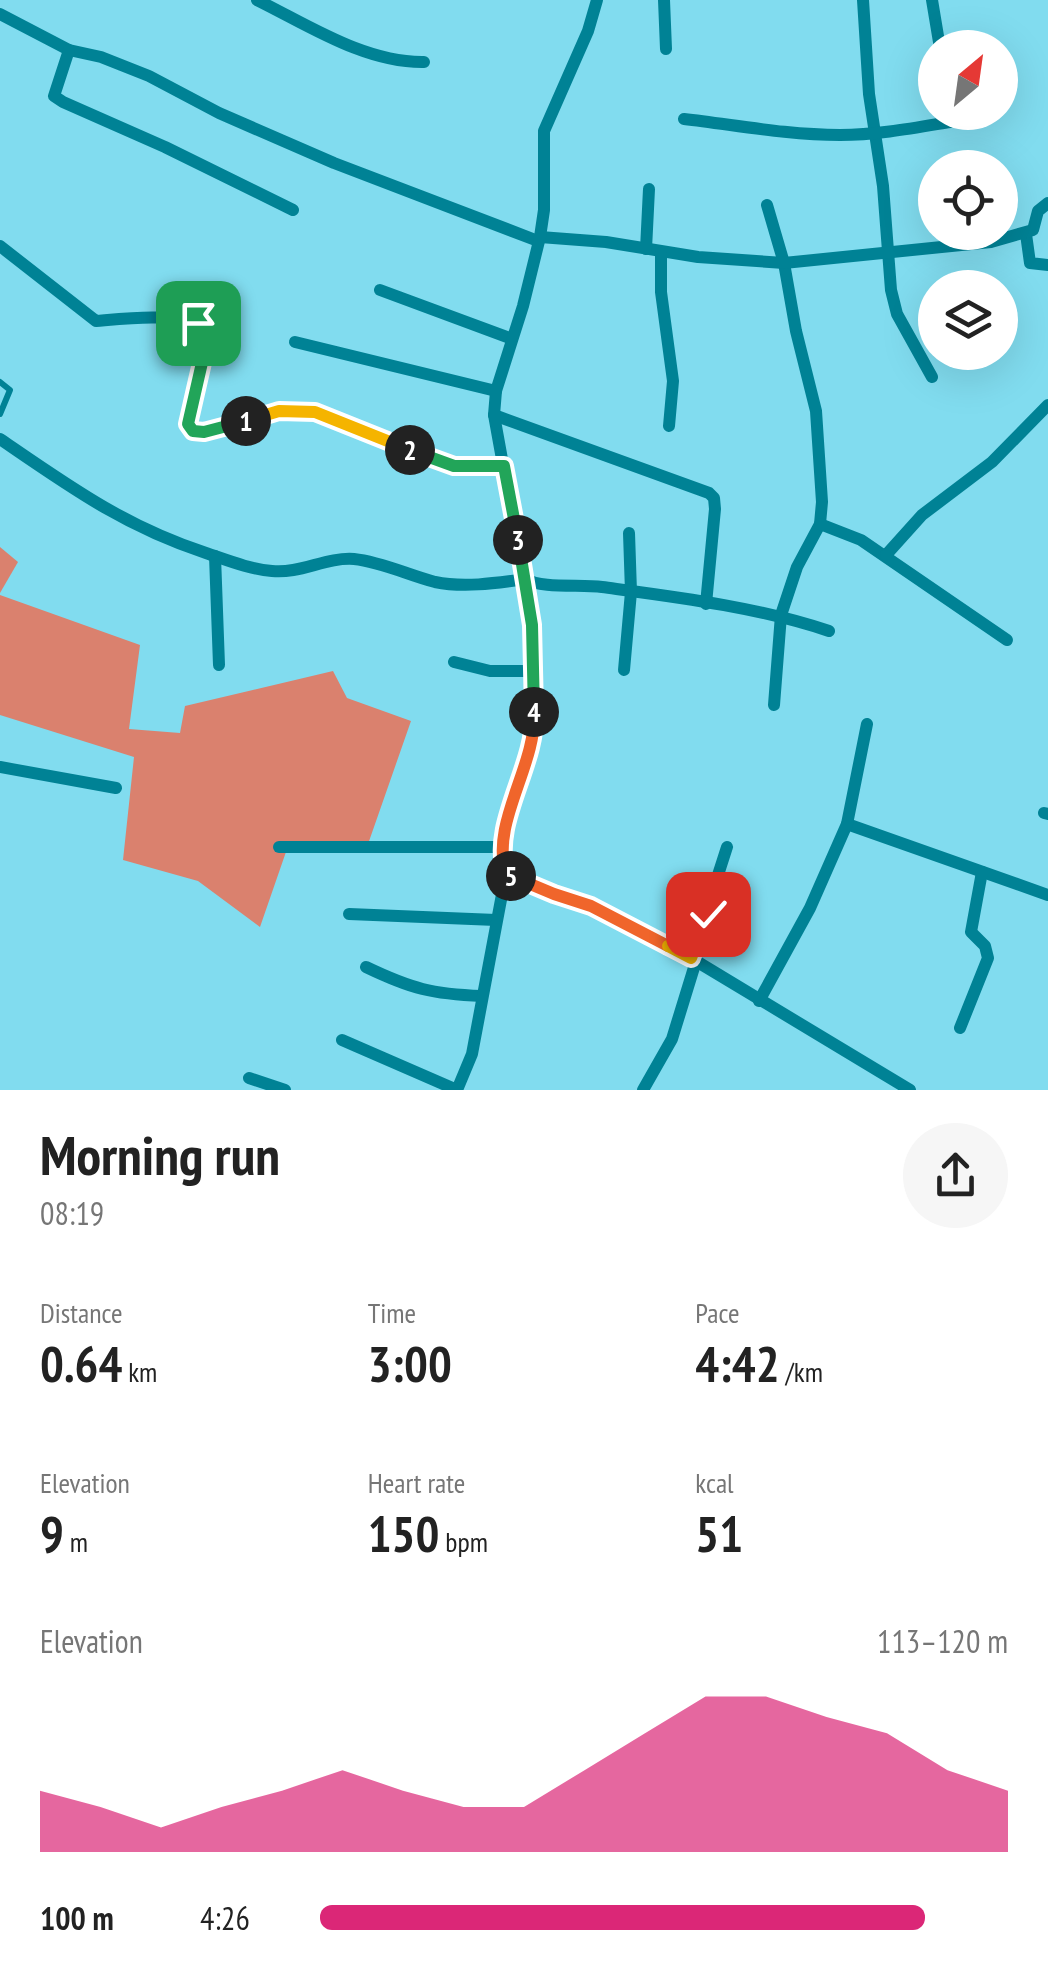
<!DOCTYPE html>
<meta charset="utf-8">
<style>
body{margin:0;font-family:"PT Sans Narrow",sans-serif;background:#f6f6f6;color:#222;height:100vh;display:flex;flex-direction:column;font-size:38px;white-space:nowrap}
*{box-sizing:border-box;margin:0}
p{font-size:32px;color:#767676}
.icon{flex:none;width:55px;height:55px;fill:none;stroke:currentColor;stroke-width:2;stroke-linecap:round;stroke-linejoin:round}
.map{position:relative;height:1090px;overflow:hidden}
.side{display:flex;flex-direction:column;background:#fff;flex:1}
.side>*{flex:none}
.needle{width:65px;rotate:29deg}
.controls{position:absolute;left:918px;top:30px;display:grid;gap:20px}
.controls a{display:grid;place-items:center;width:100px;height:100px;border-radius:50%;background:#fff;box-shadow:0 10px 40px #0002;font-size:50px}
.pin{position:absolute;display:grid;place-items:center;width:85px;height:85px;color:#fff;margin:-42px;border-radius:20px;box-shadow:0 5px 15px #0006}
.km{position:absolute;width:50px;height:50px;margin:-25px;border-radius:50%;background:#222;color:#fff;font-size:28px;line-height:50px;text-align:center}
.round{display:grid;place-items:center;flex:none;width:105px;height:105px;border-radius:52px;background:#f6f6f6}
.summary{display:flex;align-items:center;justify-content:space-between;height:170px;padding:0 40px}
h1{font-size:55px;font-weight:600;line-height:75px}
.figures{display:grid;grid-template-columns:repeat(3,1fr);gap:15px;height:170px;padding:10px 40px}
.figures div{display:grid;align-content:center}
.figures b{font-size:50px;font-weight:600}
.figures small{font-size:28px;font-weight:400}
.figures p{font-size:28px}
.chart{height:280px;padding:20px 40px}
.chart p{display:flex;justify-content:space-between}
.chart svg{width:100%;height:180px;margin-top:10px;fill:#db2777;opacity:.7}
ul{padding:0 40px;list-style:none;font-size:32px}
li{display:grid;grid-template-columns:160px 120px 1fr;align-items:center;height:75px}
li i{height:25px;border-radius:12px;background:#db2777}
.map>svg:first-child{display:block}
.green{fill:#da816e}
.lines{fill:none;stroke-linecap:round;stroke-linejoin:round}
.lane{stroke:#008295;stroke-width:6}
.street{stroke:#008295;stroke-width:12}
.split-1-casing{stroke:#fff;stroke-width:20}
.split-2-casing{stroke:#fff;stroke-width:20}
.split-3-casing{stroke:#fff;stroke-width:20}
.split-4-casing{stroke:#fff;stroke-width:20}
.split-5-casing{stroke:#fff;stroke-width:20}
.split-6-casing{stroke:#fff;stroke-width:20}
.split-7-casing{stroke:#fff;stroke-width:20}
.split-1{stroke:#22a559;stroke-width:12}
.split-2{stroke:#f5b400;stroke-width:12}
.split-3{stroke:#22a559;stroke-width:12}
.split-4{stroke:#22a559;stroke-width:12}
.split-5{stroke:#f0652b;stroke-width:12}
.split-6{stroke:#f0652b;stroke-width:12}
.split-7{stroke:#f5b400;stroke-width:12}
</style>
<div class="map">
<svg width="1048" height="1090" viewBox="0 0 1048 1090">
<rect width="100%" height="100%" fill="#81dcef"/>
<g class="green">
<path d="M0,547l18,15 -18,31z"/>
<path d="M0,595l140,50 -11,84 51,4 5,-27 148,-35 14,27 64,23 -44,126 -80,2 -27,78 -62,-46 -75,-21 11,-103 -134,-42z"/>
</g>
<g class="lines">
<path class="lane" d="M0,382l10,8 -10,24"/>
<g class="street">
<path d="M257,0c51,25 108,63 167,62"/>
<path d="M664,0l2,49"/>
<path d="M863,0l6,94 14,92 8,104 6,24 35,63"/>
<path d="M932,0l8,48"/>
<path d="M0,14l69,36 32,7 48,19 70,37 115,50 204,78"/>
<path d="M69,50l-15,46 9,6 102,45 128,63"/>
<path d="M684,119c52,6 104,16 156,16 37,0 74,-7 110,-13"/>
<path d="M767,205l17,58 12,68 20,80 6,91 -2,22 -23,43 -16,48 -7,90"/>
<path d="M1026,234l4,29 18,2"/>
<path d="M540,237l66,5 92,15 86,6 207,-21 42,-12 5,-19 10,-8"/>
<path d="M0,246l96,75c35,-3 75,-8 109,5l4,6 -21,92 5,7 11,2 75,-22 36,1 139,54 50,-1"/>
<path d="M646,249l3,-60"/>
<path d="M661,253v39l12,89 -4,45"/>
<path d="M380,290l132,49"/>
<path d="M295,342l201,49"/>
<path d="M494,415l215,78 5,5 1,11 -9,95"/>
<path d="M0,439c70,48 124,87 206,114 21,7 43,16 66,18 28,3 54,-14 82,-12 28,3 54,16 81,23 29,6 62,1 91,-3 15,10 56,5 76,8 74,10 156,20 227,44"/>
<path d="M820,524l41,16 146,100"/>
<path d="M886,555l36,-40 70,-53 56,-57"/>
<path d="M215,556l4,109"/>
<path d="M454,662l36,9h41"/>
<path d="M624,670l7,-78 -2,-59"/>
<path d="M0,767l116,21"/>
<path d="M1044,813l4,1"/>
<path d="M847,824l201,71"/>
<path d="M279,847h226"/>
<path d="M506,873l-3,-10 2,-34 21,-59 9,-39 -3,-106 -38,-210 2,-24 27,-85 17,-69 4,-27v-79l44,-100 9,-31"/>
<path d="M349,914l147,6"/>
<path d="M691,959l36,-112"/>
<path d="M366,967c46,22 66,27 116,29"/>
<path d="M759,1001l51,-93 37,-84 20,-100"/>
<path d="M960,1028l28,-70 -3,-12 -14,-14 11,-60"/>
<path d="M342,1040l115,50 15,-36 34,-181 21,11 64,22 46,23 59,32 214,129"/>
<path d="M249,1078l36,12"/>
<path d="M643,1090l29,-51 24,-78"/>
</g>
</g>
<g class="lines">
<g class="split-1-casing">
<path id="split-1" d="M198,323l7,3 4,6 -21,92 5,7 11,1 42,-11"/>
</g>
<g class="split-2-casing">
<path id="split-2" d="M246,421l33,-10 36,1 95,38"/>
</g>
<g class="split-3-casing">
<path id="split-3" d="M410,450l44,16h50l14,74"/>
</g>
<g class="split-4-casing">
<path id="split-4" d="M518,540l14,85 2,87"/>
</g>
<g class="split-5-casing">
<path id="split-5" d="M511,876l-5,-3c-16,-50 31,-108 28,-161"/>
</g>
<g class="split-6-casing">
<path id="split-6" d="M511,876l43,18 37,12 77,40"/>
</g>
<g class="split-7-casing">
<path id="split-7" d="M668,946l23,12 17,-44"/>
</g>
<use href="#split-1" class="split-1"/>
<use href="#split-2" class="split-2"/>
<use href="#split-3" class="split-3"/>
<use href="#split-4" class="split-4"/>
<use href="#split-5" class="split-5"/>
<use href="#split-6" class="split-6"/>
<use href="#split-7" class="split-7"/>
</g>
</svg>
<div class="controls">
<a><svg class="needle" viewBox="-14 -14 28 28"><path d="M0-13l5 13h-10z" fill="#e53935"/><path d="M0 13l5-13h-10z" fill="#767676"/></svg></a>
<a><svg class="icon" aria-label="locate" viewBox="0 0 24 24"><circle cx="12" cy="12" r="6"/><path d="M12 2v4M12 18v4M2 12h4M18 12h4"/></svg></a>
<a><svg class="icon" aria-label="layers" viewBox="0 0 24 24"><path d="M12 4l9 5-9 5-9-5zM3 14l9 5 9-5"/></svg></a>
</div>
<div class="pin" style="left:198px;top:323px;background:#1e9e55"><svg class="icon" aria-label="arrive" viewBox="0 0 24 24"><path d="M6 21V4h12l-3 4 3 4H6"/></svg></div>
<div class="pin" style="left:708px;top:914px;background:#d93025"><svg class="icon" aria-label="check" viewBox="0 0 24 24"><path d="M5 12l5 5 9-10"/></svg></div>
<b class="km" style="left:246px;top:421px">1</b>
<b class="km" style="left:410px;top:450px">2</b>
<b class="km" style="left:518px;top:540px">3</b>
<b class="km" style="left:534px;top:712px">4</b>
<b class="km" style="left:511px;top:876px">5</b>
</div>
<section class="side">
<div class="summary"><div><h1>Morning run</h1><p>08:19</p></div><a class="round"><svg class="icon" aria-label="share" viewBox="0 0 24 24"><path d="M12 15V3M7 8l5-5 5 5M5 13v7h14v-7"/></svg></a></div>
<div class="figures">
<div><p>Distance</p><b>0.64<small> km</small></b></div>
<div><p>Time</p><b>3:00</b></div>
<div><p>Pace</p><b>4:42<small> /km</small></b></div>
</div>
<div class="figures">
<div><p>Elevation</p><b>9<small> m</small></b></div>
<div><p>Heart rate</p><b>150<small> bpm</small></b></div>
<div><p>kcal</p><b>51</b></div>
</div>
<div class="chart"><p><span>Elevation</span>113–120 m</p>
<svg viewBox="0 0 160 44" preserveAspectRatio="none"><path d="M0 44V29L10 33L20 38L30 33L40 29L50 24L60 29L70 33L80 33L90 24L100 15L110 6L120 6L130 11L140 15L150 24L160 29V44z"/></svg>
</div>
<ul>
<li><b>100 m</b>4:26<i style="width:88%"></i></li>
</ul>
</section>
